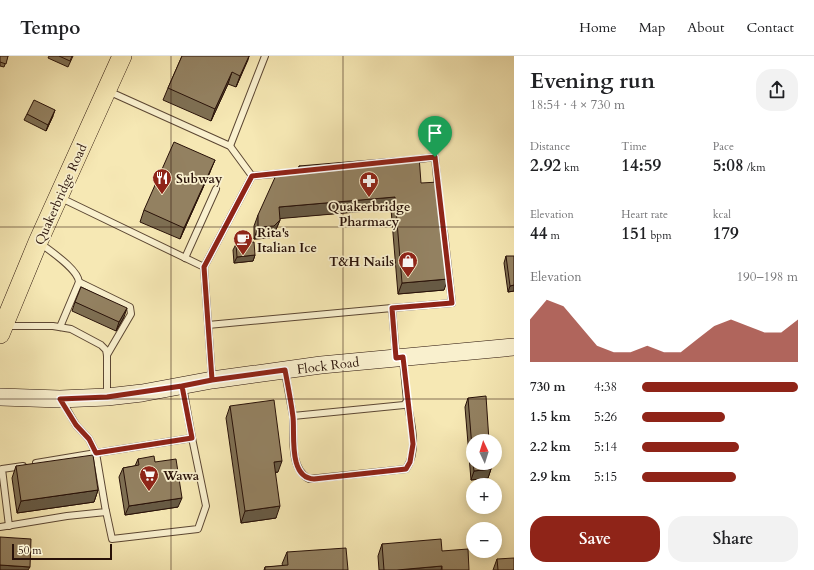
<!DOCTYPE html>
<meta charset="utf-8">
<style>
body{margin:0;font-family:Cardo,serif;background:#f2f2f2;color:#202124;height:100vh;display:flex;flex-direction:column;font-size:15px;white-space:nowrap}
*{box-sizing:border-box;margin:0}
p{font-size:13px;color:#757577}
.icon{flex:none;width:22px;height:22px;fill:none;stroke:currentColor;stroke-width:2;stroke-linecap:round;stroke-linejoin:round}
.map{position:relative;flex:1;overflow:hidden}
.details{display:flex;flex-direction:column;background:#fff;width:300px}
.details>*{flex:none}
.needle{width:26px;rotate:356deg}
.tools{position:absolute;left:466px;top:378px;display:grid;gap:8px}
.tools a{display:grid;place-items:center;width:36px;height:36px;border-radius:50%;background:#fff;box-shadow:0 2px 10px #0003;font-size:20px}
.scale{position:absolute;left:12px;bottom:10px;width:100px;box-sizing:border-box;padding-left:4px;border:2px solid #281108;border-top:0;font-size:11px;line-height:14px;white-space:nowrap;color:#281108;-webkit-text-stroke:3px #f9f0ce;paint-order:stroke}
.pin{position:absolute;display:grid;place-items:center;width:34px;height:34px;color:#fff;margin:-41px -17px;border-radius:50% 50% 50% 0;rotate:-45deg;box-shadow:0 0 4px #0007}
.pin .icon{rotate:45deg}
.round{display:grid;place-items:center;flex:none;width:42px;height:42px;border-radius:16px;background:#f2f2f2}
.headline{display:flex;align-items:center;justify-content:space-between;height:68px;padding:0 16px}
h1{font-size:22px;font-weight:700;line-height:30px}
.metrics{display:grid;grid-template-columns:repeat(3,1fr);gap:6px;height:68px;padding:4px 16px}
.metrics div{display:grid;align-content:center}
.metrics b{font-size:17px;font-weight:700}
.metrics small{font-size:11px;font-weight:400}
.metrics p{font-size:11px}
.chart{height:112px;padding:8px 16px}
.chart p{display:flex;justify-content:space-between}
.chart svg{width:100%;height:72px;margin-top:4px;fill:#8f2418;opacity:.7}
.cta{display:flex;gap:8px;margin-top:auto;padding:8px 16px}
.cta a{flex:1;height:46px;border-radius:16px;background:#8f2418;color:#fff;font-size:16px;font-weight:700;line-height:46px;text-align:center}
.cta a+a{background:#f2f2f2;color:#202124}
ul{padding:0 16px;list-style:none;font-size:13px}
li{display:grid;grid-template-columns:64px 48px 1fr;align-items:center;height:30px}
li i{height:10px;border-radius:5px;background:#8f2418}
header{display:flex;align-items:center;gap:24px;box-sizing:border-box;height:56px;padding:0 20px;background:#fff;border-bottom:1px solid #e0e0e0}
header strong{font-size:19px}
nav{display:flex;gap:22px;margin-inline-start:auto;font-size:14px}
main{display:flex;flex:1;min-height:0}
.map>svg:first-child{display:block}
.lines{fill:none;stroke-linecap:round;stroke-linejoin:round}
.lane-casing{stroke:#5c4733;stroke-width:8}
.secondary-casing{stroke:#281108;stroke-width:18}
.primary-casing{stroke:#281108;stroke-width:20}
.lane{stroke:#f9f0ce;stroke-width:6}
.secondary{stroke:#f9f0ce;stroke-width:17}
.primary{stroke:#f6e8b4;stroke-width:19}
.wall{fill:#7e6f53;stroke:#281108}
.shaded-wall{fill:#675a44;stroke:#281108}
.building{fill:#938161;stroke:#281108}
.route-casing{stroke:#fff;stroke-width:8}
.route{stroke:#8f2418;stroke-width:5}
.grid{fill:none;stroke:#281108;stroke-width:1;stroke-opacity:0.55}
.labels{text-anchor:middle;stroke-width:3.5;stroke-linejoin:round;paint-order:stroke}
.poi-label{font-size:13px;font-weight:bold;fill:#281108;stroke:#f9f0ce;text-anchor:start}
.street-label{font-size:13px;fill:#281108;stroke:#f9f0ce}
</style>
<header>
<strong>Tempo</strong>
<nav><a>Home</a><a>Map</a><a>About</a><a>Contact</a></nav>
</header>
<main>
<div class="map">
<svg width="514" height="514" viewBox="0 0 514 514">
<rect width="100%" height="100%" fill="#f6e8b4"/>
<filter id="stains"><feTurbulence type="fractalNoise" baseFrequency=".005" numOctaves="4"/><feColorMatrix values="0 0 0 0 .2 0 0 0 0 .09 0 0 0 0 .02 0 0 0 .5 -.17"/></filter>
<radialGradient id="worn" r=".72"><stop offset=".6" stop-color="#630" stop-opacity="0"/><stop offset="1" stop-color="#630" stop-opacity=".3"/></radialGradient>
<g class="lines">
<g class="lane-casing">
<g id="lane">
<path d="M230,90l35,-90"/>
<path d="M412,104l23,-3 3,32"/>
<path d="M252,120l33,-3"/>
<path d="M61,142l143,69 48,-91 -22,-30 -122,-55"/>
<path d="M40,187c10,8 38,26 39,39l-19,45"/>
<path d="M185,202l31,-69"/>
<path d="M204,211l8,112"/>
<path d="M79,226l51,25 1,7 -24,41"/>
<path d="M392,252l60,-5 -8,-71"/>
<path d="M208,269l184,-17 4,48"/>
<path d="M5,270h48l18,3 30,16 5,5 1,5v41"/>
<path d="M285,316l8,44 111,-11 3,-4 -4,-42"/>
<path d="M293,360c1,19 -4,53 16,63l97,-10c13,-19 5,-47 1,-68"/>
<path d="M36,407l60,-10 -7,-14 -13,-14 -14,-24"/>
<path d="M106,455l6,28 86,-10 8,-23 -14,-68"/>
<path d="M9,470l-7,-57 21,-3"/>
<path d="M0,471l67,-11 39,-4 -10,-59 96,-15 -9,-51"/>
</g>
</g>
<g class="secondary-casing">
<path id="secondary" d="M0,341l60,2 47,-2 35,-4 70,-13 109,-15 193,-18"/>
</g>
<g class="primary-casing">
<path id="primary" d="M0,278l38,-92 84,-186"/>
</g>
<use href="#lane" class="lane"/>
<use href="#secondary" class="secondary"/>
<use href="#primary" class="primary"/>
</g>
<g class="wall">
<path d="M0,0h8l-4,11 -4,-1z"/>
<path d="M49,0h24l-5,11 -20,-9z"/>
<path d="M182,0h67l-13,31 -8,-3 -17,37 -48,-21 5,-12z"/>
<path d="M27,58l26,2 -7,15 -22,-11z"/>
<path d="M299,110l122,17 23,107 -46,4 -7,-85 -111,9v2l-5,12 -5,6 -16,1v-13l4,-11 39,-43z"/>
<path d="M210,116l-30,67 -40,-17 4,-12z"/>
<path d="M236,188l19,11 -2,6 -19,2 -1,-13z"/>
<path d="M506,200l8,35 -6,1 -4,-29z"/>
<path d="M75,246l49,15 -8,14 -44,-20z"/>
<path d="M468,342l23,71 -3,9 -17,2 -6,-73z"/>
<path d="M230,350l48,66 -3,1 1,45 -35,5 -15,-105z"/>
<path d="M138,403l17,3 23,45 -53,8 -6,-38 4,-9 12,-2z"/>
<path d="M16,410l82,24 -4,12 -77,11 -5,-35z"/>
<path d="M382,488l60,7 27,19h-90l-1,-14z"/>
<path d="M287,496l61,18h-84l1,-3 18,-1 -1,-2z"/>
<path d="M497,503l17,11h-21z"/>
</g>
<g class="shaded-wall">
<path d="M249,0l-1,4 -12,27 4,-11z"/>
<path d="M232,16l-4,12 -17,37 4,-12z"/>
<path d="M55,54l-2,6 -7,15 2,-6z"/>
<path d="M215,104l-5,12 -30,67 4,-11z"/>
<path d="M395,141l-4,12 -116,10 4,-12z"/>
<path d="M280,164l-5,12 -5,6 -16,1 4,-12z"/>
<path d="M255,199l-2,6 -19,2 3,-6z"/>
<path d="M448,223l-4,11 -46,4 4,-11z"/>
<path d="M514,229v6l-6,1 2,-6z"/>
<path d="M127,252l-3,9 -8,14 3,-9z"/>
<path d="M282,405l-4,11 -9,1 5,-11z"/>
<path d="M491,413l-3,9 -17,2 3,-9z"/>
<path d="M98,434l-4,12 -77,11 4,-12z"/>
<path d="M182,442l-4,9 -53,8 4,-9z"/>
<path d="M280,450l-4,12 -35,5 4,-12z"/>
<path d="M0,509l30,2 -2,3h-28z"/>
<path d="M442,510l-1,4h-44z"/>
</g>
<g class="building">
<path d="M0,0h8l-2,8 -6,-2z"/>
<path d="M59,0h13l-2,5z"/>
<path d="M182,0h67l-9,20 -8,-4 -17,37 -47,-21z"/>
<path d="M34,44l21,10 -7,15 -21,-11z"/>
<path d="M174,86l41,18 -31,68 -40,-18z"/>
<path d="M419,100l2,27 18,-1 9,97 -46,4 -7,-86 -116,10 1,13 -6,6 -16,1v-12l19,-42 23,-2 -1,-5z"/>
<path d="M254,186l1,13 -18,2 -1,-13z"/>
<path d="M506,200h8v29l-4,1z"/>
<path d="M81,231l46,21 -8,14 -44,-20z"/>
<path d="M486,340l3,45h-16v19l-5,-62z"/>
<path d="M274,344l8,61 -8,1 6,44 -35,5 -15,-105z"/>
<path d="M93,399l5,35 -77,11 -5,-35z"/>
<path d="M154,400l1,6 21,-3 6,39 -53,8 -6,-38 16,-3 -1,-6z"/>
<path d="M473,407h18v6l-17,2z"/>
<path d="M0,481l31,2 -1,28 -30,-2z"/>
<path d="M441,483l1,12 26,-2 1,21h-27v-4l-45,4h-13l-2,-26z"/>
<path d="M346,492l2,22h-83v-3l23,-2 -1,-13z"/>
<path d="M514,502v12h-16l-1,-11z"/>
</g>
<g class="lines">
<g class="route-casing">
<path id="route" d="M435,101l-183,19 -48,91 8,113 -30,6 -75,11 -47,2 16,26 13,14 7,14 96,-15 -10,-52 30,-6 73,-10c3,16 6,31 8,47 2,17 -5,61 21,62l92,-10 4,-7 3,-18 -10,-87 -7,1 -4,-50 60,-5 -17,-146"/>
</g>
<use href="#route" class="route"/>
</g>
<path class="grid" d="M171,0v514M343,0v514M0,171h514M0,343h514"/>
<defs>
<g id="restaurant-pin" transform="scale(1)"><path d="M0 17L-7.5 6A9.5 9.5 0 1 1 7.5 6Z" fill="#8f2418" stroke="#f9f0ce"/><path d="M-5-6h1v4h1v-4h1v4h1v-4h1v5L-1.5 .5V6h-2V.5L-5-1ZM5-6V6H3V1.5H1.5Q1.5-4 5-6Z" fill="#fff"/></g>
<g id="pharmacy-pin" transform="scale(1)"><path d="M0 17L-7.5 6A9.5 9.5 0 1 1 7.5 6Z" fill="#8f2418" stroke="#f9f0ce"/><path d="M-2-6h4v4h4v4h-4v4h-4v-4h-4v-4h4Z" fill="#fff"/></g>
<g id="cafe-pin" transform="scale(1)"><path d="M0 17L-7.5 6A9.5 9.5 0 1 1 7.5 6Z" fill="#8f2418" stroke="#f9f0ce"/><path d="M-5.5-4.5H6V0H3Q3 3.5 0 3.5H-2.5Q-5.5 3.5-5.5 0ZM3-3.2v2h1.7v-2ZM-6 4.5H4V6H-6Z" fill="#fff"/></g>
<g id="shop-pin" transform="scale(1)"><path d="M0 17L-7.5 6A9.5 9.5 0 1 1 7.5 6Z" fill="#8f2418" stroke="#f9f0ce"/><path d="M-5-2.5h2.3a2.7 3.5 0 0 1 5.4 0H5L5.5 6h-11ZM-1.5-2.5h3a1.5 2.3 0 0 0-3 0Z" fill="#fff"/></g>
<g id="supermarket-pin" transform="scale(1)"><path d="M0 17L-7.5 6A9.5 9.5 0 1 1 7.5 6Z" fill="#8f2418" stroke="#f9f0ce"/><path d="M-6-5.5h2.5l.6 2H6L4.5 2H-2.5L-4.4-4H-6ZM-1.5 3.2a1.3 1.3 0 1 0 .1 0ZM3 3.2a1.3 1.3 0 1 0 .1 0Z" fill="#fff"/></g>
</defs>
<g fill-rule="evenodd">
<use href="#restaurant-pin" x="162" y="122"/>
<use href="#pharmacy-pin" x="369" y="125"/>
<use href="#cafe-pin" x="243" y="183"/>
<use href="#shop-pin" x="408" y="205"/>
<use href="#supermarket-pin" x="149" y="419"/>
</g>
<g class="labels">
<g class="poi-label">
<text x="176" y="127">Subway</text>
<text x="369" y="155" text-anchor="middle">Quakerbridge<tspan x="369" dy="15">Pharmacy</tspan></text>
<text x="257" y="181">Rita's<tspan x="257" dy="15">Italian Ice</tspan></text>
<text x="394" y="210" text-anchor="end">T&amp;H Nails</text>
<text x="163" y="424">Wawa</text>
</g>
<g class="street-label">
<text transform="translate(60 138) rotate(-66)" y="5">Quakerbridge Road</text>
<text transform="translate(328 309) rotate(-7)" y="5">Flock Road</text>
</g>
</g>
<rect width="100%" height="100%" filter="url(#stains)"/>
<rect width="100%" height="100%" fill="url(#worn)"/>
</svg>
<div class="tools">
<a><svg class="needle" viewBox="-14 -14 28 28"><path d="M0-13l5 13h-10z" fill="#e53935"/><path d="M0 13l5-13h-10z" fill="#757577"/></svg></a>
<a>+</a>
<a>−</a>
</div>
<div class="scale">50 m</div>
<div class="pin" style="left:435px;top:101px;background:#1e9e55"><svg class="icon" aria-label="arrive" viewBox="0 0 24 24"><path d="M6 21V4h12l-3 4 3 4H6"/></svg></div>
</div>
<section class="details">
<div class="headline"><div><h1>Evening run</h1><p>18:54 · 4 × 730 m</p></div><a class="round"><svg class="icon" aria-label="share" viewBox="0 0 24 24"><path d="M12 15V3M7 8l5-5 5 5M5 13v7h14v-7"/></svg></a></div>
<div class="metrics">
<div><p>Distance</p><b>2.92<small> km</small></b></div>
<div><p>Time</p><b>14:59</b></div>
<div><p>Pace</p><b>5:08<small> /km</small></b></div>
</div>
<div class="metrics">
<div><p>Elevation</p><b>44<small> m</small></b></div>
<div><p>Heart rate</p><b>151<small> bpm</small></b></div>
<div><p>kcal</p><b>179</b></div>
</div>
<div class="chart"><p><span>Elevation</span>190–198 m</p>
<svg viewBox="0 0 160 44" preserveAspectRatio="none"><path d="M0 44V18L10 6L20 10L30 22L40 34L50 38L60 38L70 34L80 38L90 38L100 30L110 22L120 18L130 22L140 26L150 26L160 18V44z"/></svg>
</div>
<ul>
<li><b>730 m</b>4:38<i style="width:100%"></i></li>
<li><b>1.5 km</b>5:26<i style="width:53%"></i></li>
<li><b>2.2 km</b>5:14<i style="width:62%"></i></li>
<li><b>2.9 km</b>5:15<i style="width:60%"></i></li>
</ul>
<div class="cta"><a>Save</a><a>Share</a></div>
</section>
</main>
